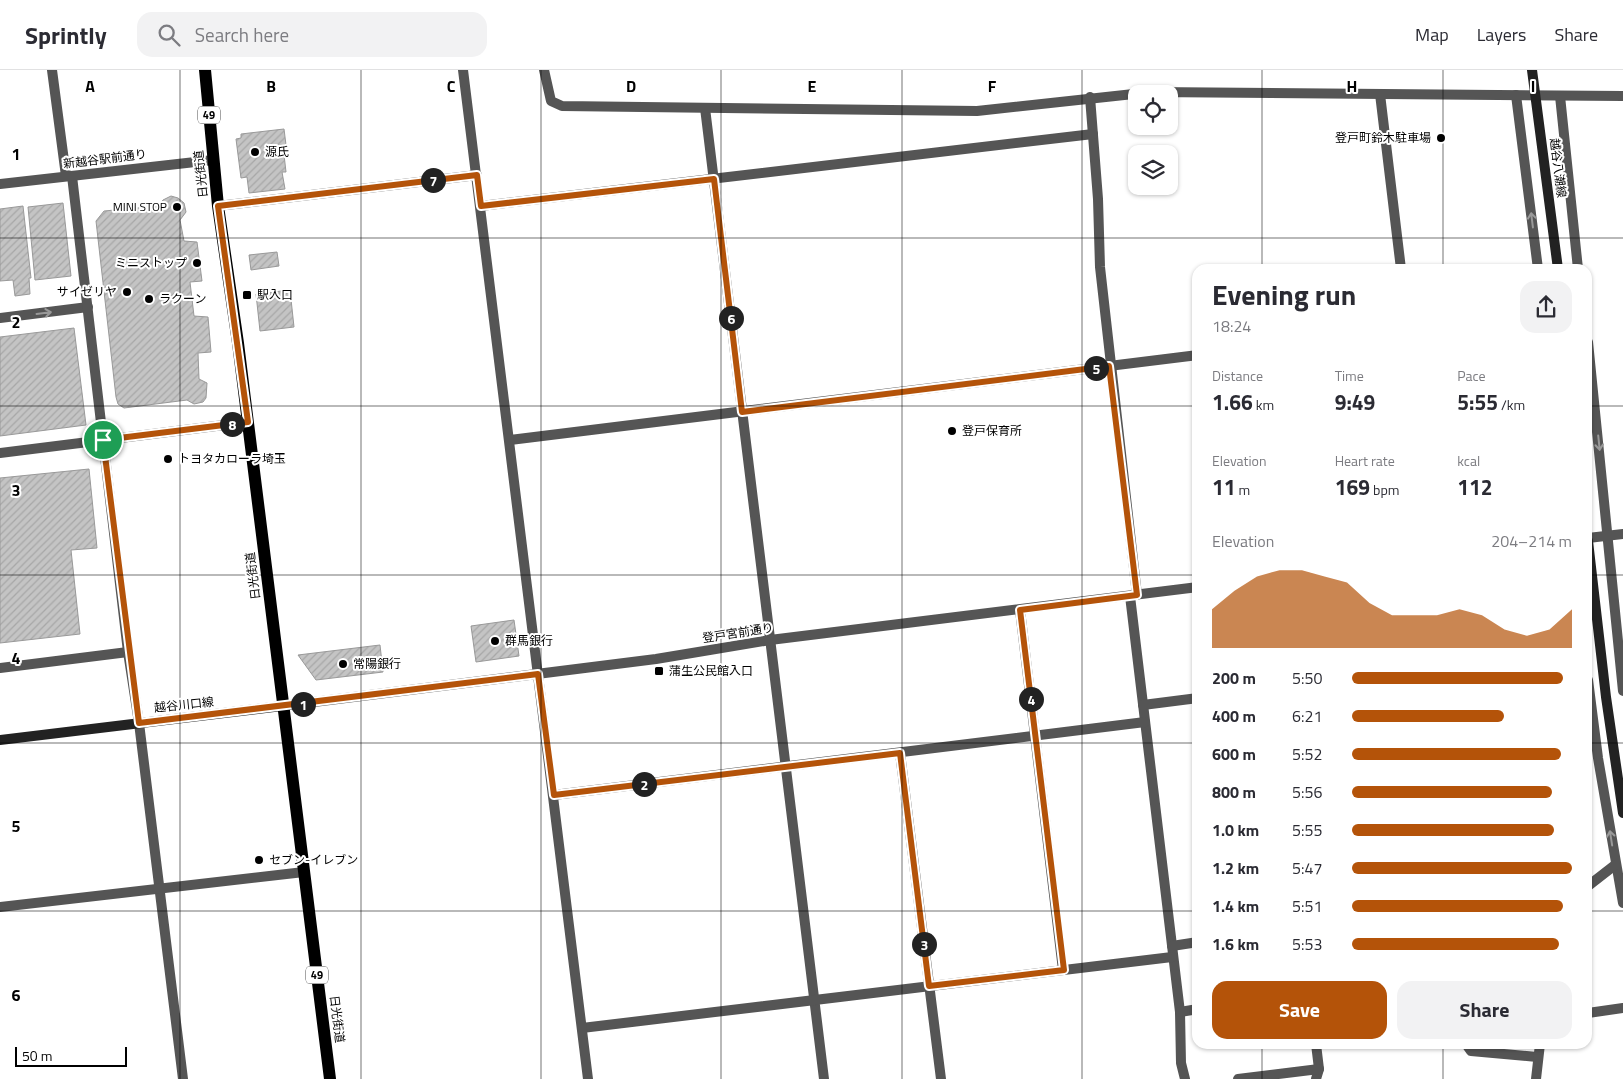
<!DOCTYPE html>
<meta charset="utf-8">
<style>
body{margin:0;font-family:"Titillium Web","Noto Sans JP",sans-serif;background:#f2f2f3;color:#2b2b33;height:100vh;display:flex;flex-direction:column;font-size:19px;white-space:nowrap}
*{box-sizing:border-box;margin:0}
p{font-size:16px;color:#7c7c81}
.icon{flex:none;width:28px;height:28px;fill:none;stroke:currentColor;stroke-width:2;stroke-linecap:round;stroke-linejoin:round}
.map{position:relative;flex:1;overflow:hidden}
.side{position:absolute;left:1192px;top:194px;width:400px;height:785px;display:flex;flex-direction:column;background:#fff;border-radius:15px;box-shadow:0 1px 4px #0004}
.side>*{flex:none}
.tools{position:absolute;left:1128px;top:15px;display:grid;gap:10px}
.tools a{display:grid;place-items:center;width:50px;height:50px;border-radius:10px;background:#fff;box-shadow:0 1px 4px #0004;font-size:25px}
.scale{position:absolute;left:15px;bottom:12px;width:112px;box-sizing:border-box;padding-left:5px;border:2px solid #000;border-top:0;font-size:14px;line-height:18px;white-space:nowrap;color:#000;-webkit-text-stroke:4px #fff;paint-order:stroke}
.pin{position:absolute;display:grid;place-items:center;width:42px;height:42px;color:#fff;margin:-21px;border:2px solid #fff;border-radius:50%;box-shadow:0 1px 5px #0007}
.km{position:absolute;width:25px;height:25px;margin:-12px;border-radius:50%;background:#222;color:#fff;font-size:14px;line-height:25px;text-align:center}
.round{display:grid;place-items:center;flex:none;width:52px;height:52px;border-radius:15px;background:#f2f2f3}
.headline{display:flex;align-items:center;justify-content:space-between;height:85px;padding:0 20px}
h1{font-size:28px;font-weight:700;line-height:38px}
.figures{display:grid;grid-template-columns:repeat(3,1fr);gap:8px;height:85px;padding:5px 20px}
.figures div{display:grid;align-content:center}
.figures b{font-size:21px;font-weight:700}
.figures small{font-size:14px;font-weight:400}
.figures p{font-size:14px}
.chart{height:140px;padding:10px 20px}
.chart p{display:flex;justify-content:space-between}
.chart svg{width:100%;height:90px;margin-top:5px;fill:#b45309;opacity:.7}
.action{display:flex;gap:10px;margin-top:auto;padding:10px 20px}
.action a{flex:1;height:58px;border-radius:15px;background:#b45309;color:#fff;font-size:20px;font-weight:700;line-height:58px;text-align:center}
.action a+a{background:#f2f2f3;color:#2b2b33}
ul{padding:0 20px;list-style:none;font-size:16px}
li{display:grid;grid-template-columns:80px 60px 1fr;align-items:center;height:38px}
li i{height:12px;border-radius:6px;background:#b45309}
header{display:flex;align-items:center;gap:30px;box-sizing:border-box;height:70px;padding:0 25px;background:#fff;border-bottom:1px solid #e1e1e2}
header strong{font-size:24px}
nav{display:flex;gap:28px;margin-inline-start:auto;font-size:18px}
.search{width:350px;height:45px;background:#f2f2f3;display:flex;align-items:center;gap:12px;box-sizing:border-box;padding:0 18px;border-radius:15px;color:#7c7c81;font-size:19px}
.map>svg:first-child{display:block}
.building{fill:url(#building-hatch);stroke:#999}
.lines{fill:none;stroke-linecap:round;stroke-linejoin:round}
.minor{stroke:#555;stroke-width:10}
.tertiary{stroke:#555;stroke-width:10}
.secondary{stroke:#222;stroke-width:10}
.primary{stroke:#000;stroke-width:12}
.oneway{stroke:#999}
.route-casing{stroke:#fff;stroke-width:10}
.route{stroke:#b45309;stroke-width:6}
.grid{fill:none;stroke:#000;stroke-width:1;stroke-opacity:0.55}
.poi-dot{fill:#000;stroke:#fff;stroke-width:2}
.labels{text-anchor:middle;stroke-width:4;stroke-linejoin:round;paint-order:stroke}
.shield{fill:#fff;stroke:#4c4c4c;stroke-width:1}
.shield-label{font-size:11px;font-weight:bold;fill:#000}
.poi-label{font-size:12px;fill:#000;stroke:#fff;text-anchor:start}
.street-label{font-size:12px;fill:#000;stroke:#fff}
.grid-label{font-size:16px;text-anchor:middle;font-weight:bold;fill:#000;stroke:#fff;stroke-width:4;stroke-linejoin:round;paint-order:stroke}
</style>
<header>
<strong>Sprintly</strong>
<div class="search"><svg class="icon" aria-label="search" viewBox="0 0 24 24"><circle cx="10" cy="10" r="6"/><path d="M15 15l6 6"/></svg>Search here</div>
<nav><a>Map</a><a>Layers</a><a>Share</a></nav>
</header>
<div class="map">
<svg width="1623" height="1009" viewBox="0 0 1623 1009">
<defs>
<pattern id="building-hatch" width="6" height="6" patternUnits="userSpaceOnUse" patternTransform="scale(1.25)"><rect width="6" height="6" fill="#c4c4c4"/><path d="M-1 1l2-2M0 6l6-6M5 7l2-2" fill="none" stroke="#a7a7a7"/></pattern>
</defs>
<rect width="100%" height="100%" fill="#fff"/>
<g class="building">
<path d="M284,59l2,16 -3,1 3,26h-4l3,17 -36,4 -2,-16 -6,1 -5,-39 5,-1v-4z"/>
<path d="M171,126l7,2 6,5 2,9 -6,8 4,21 13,1 5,39 -12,1 4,34 14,1 3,35 -13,1 1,26 8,4 -1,15 -3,4 -9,2 -7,-4 -63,8 -6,-4 -2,-7 -20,-176 8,-10 55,-5 4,-6z"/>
<path d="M63,133l8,73 -36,4 -7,-73z"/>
<path d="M23,136l8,72h-2l1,16 -15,2 -2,-16 -13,1v-72z"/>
<path d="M277,182l2,14 -28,4 -2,-15z"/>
<path d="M290,220l4,37 -34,4 -4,-37z"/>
<path d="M74,258l12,97 -86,11v-99z"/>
<path d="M89,399l8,79 -26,2 9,84 -80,9v-165z"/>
<path d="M514,550l5,36 -43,6 -5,-36z"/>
<path d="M380,575l3,27 -67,8 -18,-25z"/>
</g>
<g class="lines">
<g class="minor">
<path d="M1380,24l21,175"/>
<path d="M1516,25l22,174"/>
<path d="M1560,26l18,173"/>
<path d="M1090,27l8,102 2,68 37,328"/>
<path d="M705,38l119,971"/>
<path d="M218,136l259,-31"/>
<path d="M481,136l612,-72"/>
<path d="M0,248l88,-11"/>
<path d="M1588,272l35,349"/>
<path d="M510,370l688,-85"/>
<path d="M1130,526l50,416 1,51 4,16"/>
<path d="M1020,540l43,360"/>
<path d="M0,598l128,-16"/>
<path d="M1588,610l10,78 25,145"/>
<path d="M1143,635l55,-7"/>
<path d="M139,653l44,356"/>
<path d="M900,683l41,326"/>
<path d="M554,725l591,-73"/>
<path d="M1588,816l27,-21"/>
<path d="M0,837l304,-35"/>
<path d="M1172,876l26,-4"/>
<path d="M1180,942l18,-3"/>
<path d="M1588,943l35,-5"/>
<path d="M582,958l590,-71"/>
<path d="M1316,974l3,25 -3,10"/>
<path d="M1466,974l5,7 66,6"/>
<path d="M1238,1009l81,-10"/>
<path d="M1536,1009l4,-35"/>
</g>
<g class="tertiary">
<path d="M52,0l14,106"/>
<path d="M463,0l125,1009"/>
<path d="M544,0l7,31 11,5 415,5 175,-19 471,4"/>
<path d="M72,106l56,476 11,71"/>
<path d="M0,114l213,-24"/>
<path d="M0,383l248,-31"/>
<path d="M1588,468l35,-4"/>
<path d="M282,636l374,-47 114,-19 428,-53"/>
</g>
<g class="secondary">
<path d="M1532,0l26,199"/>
<path d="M1588,471l18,156 17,116"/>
<path d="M0,670l282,-34"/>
</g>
<path class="primary" d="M205,0l13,136 20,137 92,736"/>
</g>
<defs><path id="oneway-shaft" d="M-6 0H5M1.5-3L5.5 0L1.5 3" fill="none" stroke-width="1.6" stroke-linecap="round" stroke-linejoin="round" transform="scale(1.25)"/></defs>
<g class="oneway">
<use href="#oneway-shaft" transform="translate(1532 150) rotate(-97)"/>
<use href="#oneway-shaft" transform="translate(44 243) rotate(-7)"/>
<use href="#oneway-shaft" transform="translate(1599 373) rotate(84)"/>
<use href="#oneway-shaft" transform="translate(1611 768) rotate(-99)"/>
</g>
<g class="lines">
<g class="route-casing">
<path id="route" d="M477,105l4,31 233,-27 28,233 367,-46 28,229 -117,15 44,360 -135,16 -29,-233 -346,42 -16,-121 -399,49 -36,-283 145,-18 -30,-216z"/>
</g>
<use href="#route" class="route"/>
</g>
<path class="grid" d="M180,0v1009M361,0v1009M541,0v1009M721,0v1009M902,0v1009M1082,0v1009M1262,0v199M1443,0v199M0,168h1623M0,336h1198M1588,336h35M0,505h1198M1588,505h35M0,673h1198M1588,673h35M0,841h1198M1588,841h35M1262,974v35M1443,974v35"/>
<g class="poi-dot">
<circle cx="1441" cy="68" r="5"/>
<circle cx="255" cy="82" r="5"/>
<circle cx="177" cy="137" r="5"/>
<circle cx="197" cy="193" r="5"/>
<circle cx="127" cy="222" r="5"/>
<rect x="242" y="220" width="10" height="10" rx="2.5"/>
<circle cx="149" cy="229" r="5"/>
<circle cx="952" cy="361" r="5"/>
<circle cx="168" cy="389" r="5"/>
<circle cx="495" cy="571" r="5"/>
<circle cx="343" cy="594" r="5"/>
<rect x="654" y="596" width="10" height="10" rx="2.5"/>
<circle cx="259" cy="790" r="5"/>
</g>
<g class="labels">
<g class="shield">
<rect x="198" y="36.5" width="22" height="17" rx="4"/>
<rect x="306" y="896.5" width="22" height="17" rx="4"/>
</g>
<g class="shield-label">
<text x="209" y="49">49</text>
<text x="317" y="909">49</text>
</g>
<g class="poi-label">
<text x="1431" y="72" text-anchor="end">登戸町鈴木駐車場</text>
<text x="265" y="86">源氏</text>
<text x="167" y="141" text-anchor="end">MINI STOP</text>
<text x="187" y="197" text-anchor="end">ミニストップ</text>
<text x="117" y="226" text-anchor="end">サイゼリヤ</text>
<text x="257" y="229">駅入口</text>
<text x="159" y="233">ラクーン</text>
<text x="962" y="365">登戸保育所</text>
<text x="178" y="393">トヨタカローラ埼玉</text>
<text x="505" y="575">群馬銀行</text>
<text x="353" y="598">常陽銀行</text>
<text x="669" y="605">蒲生公民館入口</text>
<text x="269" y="794">セブン-イレブン</text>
</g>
<g class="street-label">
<text transform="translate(105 89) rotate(-7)" y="4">新越谷駅前通り</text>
<text transform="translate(1558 98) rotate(83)" y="4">越谷八潮線</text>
<text transform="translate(201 104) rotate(-96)" y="4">日光街道</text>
<text transform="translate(253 506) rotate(-97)" y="4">日光街道</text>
<text transform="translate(738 563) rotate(-9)" y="4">登戸宮前通り</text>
<text transform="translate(184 635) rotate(-6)" y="4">越谷川口線</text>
<text transform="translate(337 949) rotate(83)" y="4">日光街道</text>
</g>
</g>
<g class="grid-label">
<text x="90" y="22">A</text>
<text x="271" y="22">B</text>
<text x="451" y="22">C</text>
<text x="631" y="22">D</text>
<text x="812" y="22">E</text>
<text x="992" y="22">F</text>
<text x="1352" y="22">H</text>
<text x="1533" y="22">I</text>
<text x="16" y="90">1</text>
<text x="16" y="258">2</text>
<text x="16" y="426">3</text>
<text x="16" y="594">4</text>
<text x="16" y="762">5</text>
<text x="16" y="931">6</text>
</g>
</svg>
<div class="tools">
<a><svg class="icon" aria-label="locate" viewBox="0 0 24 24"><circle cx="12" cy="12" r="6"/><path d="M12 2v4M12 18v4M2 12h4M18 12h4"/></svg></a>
<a><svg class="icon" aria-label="layers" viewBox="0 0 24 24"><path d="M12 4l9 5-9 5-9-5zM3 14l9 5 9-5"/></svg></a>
</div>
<div class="scale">50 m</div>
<div class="pin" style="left:103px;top:370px;background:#1e9e55"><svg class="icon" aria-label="arrive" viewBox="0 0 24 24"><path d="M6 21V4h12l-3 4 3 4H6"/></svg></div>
<b class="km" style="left:303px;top:634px">1</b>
<b class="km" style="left:644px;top:714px">2</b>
<b class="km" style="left:924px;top:874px">3</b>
<b class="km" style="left:1031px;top:629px">4</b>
<b class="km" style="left:1096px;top:298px">5</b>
<b class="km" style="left:731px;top:248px">6</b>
<b class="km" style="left:433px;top:110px">7</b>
<b class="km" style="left:232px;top:354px">8</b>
<section class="side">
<div class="headline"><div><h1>Evening run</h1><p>18:24</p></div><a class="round"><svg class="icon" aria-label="share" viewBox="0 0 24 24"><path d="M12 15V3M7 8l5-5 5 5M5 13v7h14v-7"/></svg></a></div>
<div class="figures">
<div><p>Distance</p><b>1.66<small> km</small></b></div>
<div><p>Time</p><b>9:49</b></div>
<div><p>Pace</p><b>5:55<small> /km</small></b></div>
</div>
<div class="figures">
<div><p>Elevation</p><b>11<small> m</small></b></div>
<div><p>Heart rate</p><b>169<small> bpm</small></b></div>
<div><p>kcal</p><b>112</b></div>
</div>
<div class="chart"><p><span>Elevation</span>204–214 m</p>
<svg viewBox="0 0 160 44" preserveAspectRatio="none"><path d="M0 44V25L10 16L20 9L30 6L40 6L50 9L60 12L70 22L80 28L90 28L100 28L110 25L120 28L130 35L140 38L150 35L160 25V44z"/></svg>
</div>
<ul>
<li><b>200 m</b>5:50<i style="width:96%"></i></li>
<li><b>400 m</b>6:21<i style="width:69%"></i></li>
<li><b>600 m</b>5:52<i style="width:95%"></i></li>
<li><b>800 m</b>5:56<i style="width:91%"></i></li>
<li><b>1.0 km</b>5:55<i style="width:92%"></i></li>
<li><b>1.2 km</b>5:47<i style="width:100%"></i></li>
<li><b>1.4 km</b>5:51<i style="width:96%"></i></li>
<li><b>1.6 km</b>5:53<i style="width:94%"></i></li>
</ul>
<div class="action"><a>Save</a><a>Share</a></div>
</section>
</div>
